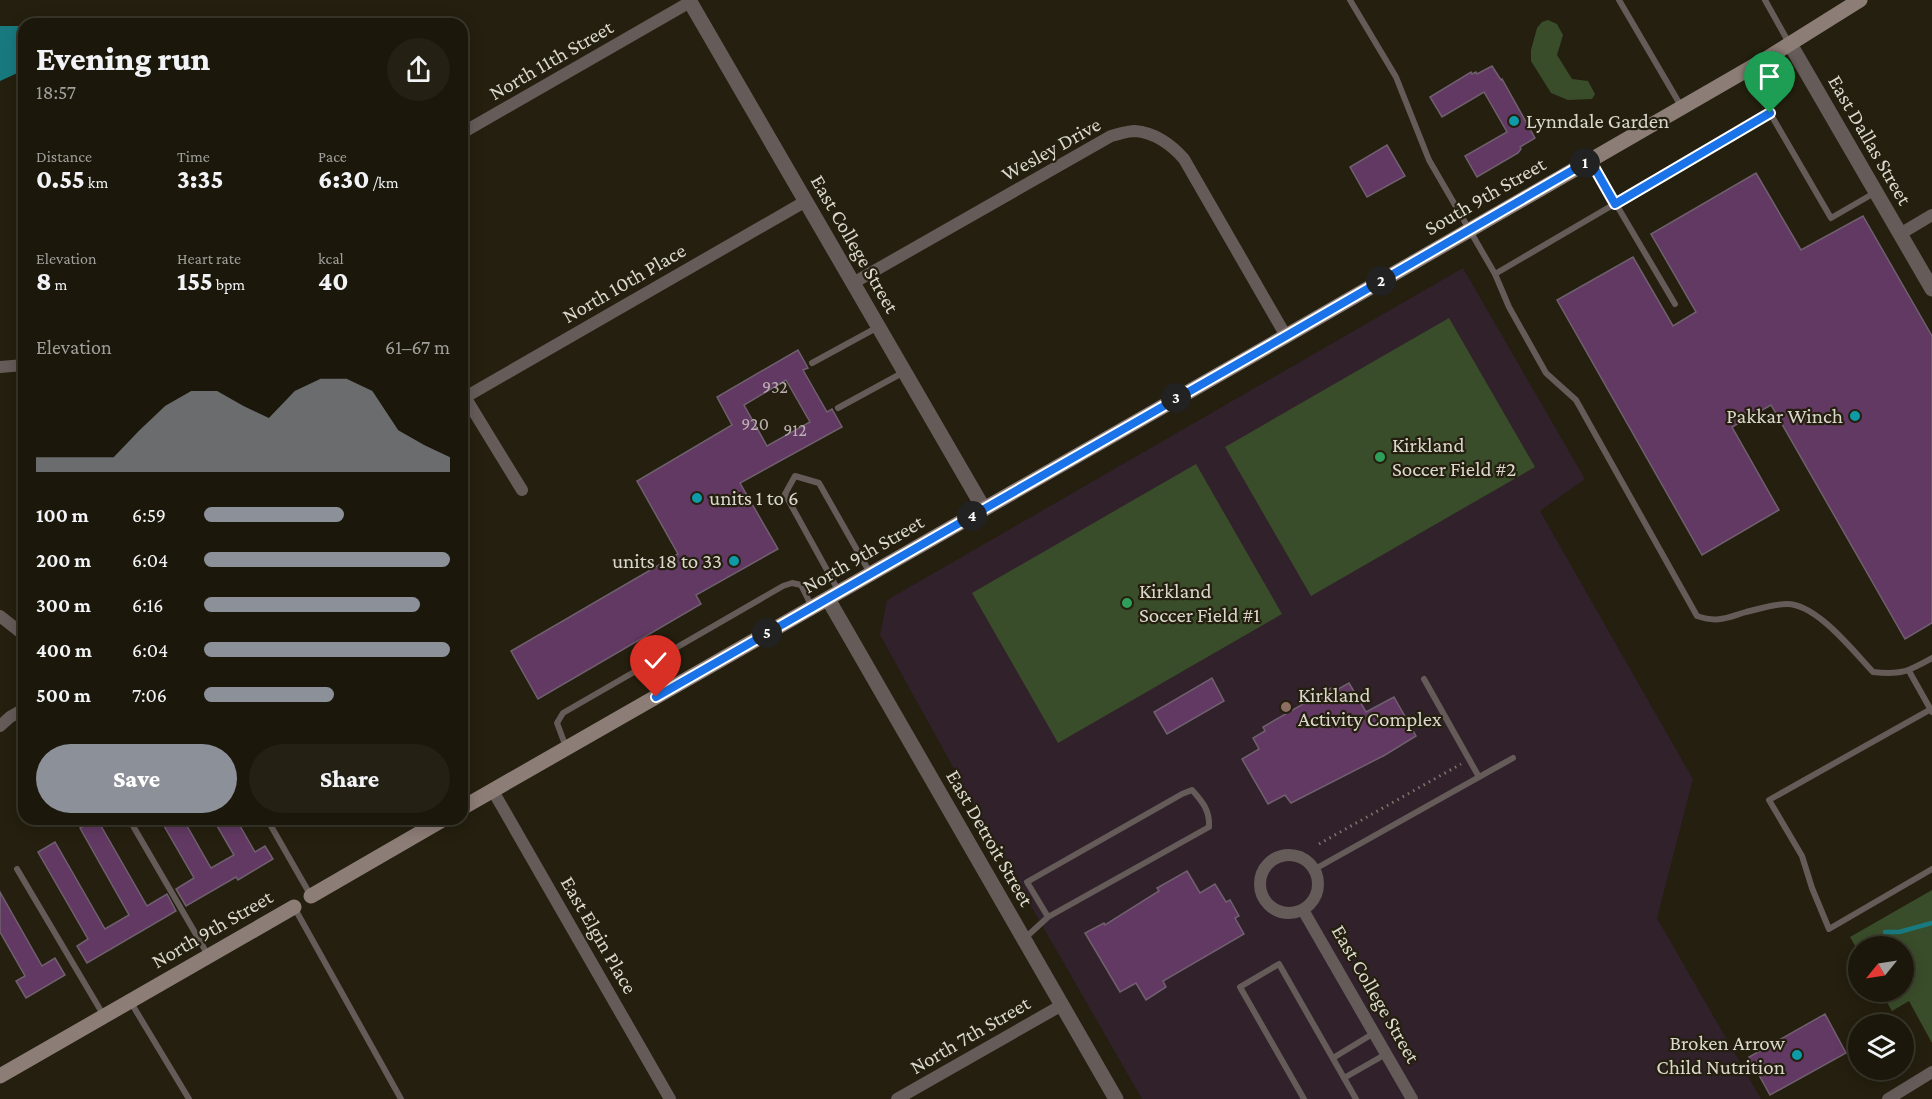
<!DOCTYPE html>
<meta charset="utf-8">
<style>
body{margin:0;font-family:"Crimson Pro",serif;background:#242013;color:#f1f3f6;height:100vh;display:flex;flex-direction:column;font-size:22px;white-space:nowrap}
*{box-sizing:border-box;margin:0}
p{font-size:20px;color:#a09f9c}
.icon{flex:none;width:33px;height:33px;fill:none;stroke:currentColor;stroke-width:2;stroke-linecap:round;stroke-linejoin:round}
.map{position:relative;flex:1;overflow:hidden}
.details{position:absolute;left:18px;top:18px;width:450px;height:807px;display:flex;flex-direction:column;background:#1b170a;border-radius:18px;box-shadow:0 3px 15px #0003,0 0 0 2px #39362b}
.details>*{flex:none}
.needle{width:39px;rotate:240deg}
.tools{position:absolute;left:1848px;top:936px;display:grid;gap:12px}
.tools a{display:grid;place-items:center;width:66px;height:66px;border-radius:50%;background:#1b170a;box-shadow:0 3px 15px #0003,0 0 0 2px #39362b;font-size:30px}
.pin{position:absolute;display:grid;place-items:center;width:51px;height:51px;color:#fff;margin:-62px -26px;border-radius:50% 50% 50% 0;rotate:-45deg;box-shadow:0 0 6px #0007}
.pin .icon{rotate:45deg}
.km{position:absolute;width:30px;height:30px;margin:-15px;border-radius:50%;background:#222;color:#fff;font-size:16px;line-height:30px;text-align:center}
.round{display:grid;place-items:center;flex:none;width:63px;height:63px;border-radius:32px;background:#242013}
.head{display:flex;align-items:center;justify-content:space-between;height:102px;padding:0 18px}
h1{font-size:33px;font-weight:800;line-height:45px}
.figures{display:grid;grid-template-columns:repeat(3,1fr);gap:9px;height:102px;padding:6px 18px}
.figures div{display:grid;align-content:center}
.figures b{font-size:26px;font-weight:800}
.figures small{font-size:16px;font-weight:400}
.figures p{font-size:16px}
.chart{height:168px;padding:12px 18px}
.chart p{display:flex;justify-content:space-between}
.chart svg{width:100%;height:108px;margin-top:6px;fill:#8c9099;opacity:.7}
.button{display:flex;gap:12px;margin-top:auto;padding:12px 18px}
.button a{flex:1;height:69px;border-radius:36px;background:#8c9099;color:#fff;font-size:24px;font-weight:800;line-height:69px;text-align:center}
.button a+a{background:#242013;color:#f1f3f6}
ul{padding:0 18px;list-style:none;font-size:20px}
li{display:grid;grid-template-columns:96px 72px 1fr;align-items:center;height:45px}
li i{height:15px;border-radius:8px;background:#8c9099}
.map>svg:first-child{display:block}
.education{fill:#31212b}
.green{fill:#3a4d2a}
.water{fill:#187a7f}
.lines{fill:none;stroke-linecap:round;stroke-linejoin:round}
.stream{stroke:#187a7f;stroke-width:4.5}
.building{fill:#623963;stroke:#70606f;stroke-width:1.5;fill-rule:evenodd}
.path{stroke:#7b7769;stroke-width:3;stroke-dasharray:1.5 4.5;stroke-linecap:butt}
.service{stroke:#655b58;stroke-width:6}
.minor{stroke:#655b58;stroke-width:12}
.tertiary{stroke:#655b58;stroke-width:15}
.secondary{stroke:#8d7d77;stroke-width:15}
.route-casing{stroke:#fff;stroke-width:12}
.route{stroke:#1a73e8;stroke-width:8}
.culture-dot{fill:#0f9aa8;stroke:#241f0e;stroke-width:2}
.leisure-dot{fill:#2e9e5b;stroke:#241f0e;stroke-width:2}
.education-dot{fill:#8d6e63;stroke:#241f0e;stroke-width:2}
.labels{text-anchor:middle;stroke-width:4.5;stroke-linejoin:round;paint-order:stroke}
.number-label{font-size:18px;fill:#bcb0b2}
.street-label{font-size:21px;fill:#dad8cd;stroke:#241f0e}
.poi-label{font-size:21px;fill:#dad8cd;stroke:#241f0e;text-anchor:start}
</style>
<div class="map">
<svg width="1932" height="1099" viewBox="0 0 1932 1099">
<rect width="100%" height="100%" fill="#241f0e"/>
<path class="education" d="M1463,268l122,211 -45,32 153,268 -36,139 104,181h-619l-137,-238 -125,-226 7,-35z"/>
<g class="green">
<path d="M1548,20l9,4 6,11 -6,20 15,24 16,2 7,13 -3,5 -24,1 -17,-7 -20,-32v-11l6,-22 5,-6z"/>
<path d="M1449,318l86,149 -224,129 -86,-149z"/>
<path d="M1196,464l86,150 -224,129 -86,-150z"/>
<path d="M1932,890v153l-23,-42 -17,10 -11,-19h23v-46h-46v5l-8,-14z"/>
</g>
<path class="water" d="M0,26h24v44l-24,11z"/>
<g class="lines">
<path class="stream" d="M1885,932h14l33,-9"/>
</g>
<g class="building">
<path d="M1492,66l9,14 1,-1 33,59 -15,9 1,2 -3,4 -41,24 -12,-21 42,-24 -23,-40 -42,25 -12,-20 41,-25 1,2 4,-2 1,2z"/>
<path d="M1387,145l18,31 -38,21 -17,-30z"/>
<path d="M1756,173l45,77 62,-34 69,120v287l-27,16 -134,-234 -39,22 47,83 -77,45 -145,-255 76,-43 40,69 23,-14 -45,-78z"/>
<path d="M798,350l10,18 -5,2 24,42 5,-3 10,18 -102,56 38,66 -82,46 5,9 -163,95 -27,-48 167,-97 -41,-73 95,-56 -15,-28zM786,380l24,42 -43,24 -23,-41z"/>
<path d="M1212,678l12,23 -57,33 -13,-22z"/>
<path d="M1349,683l17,29 28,-15 22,39 -31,19 -94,48 -6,-8 -17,9 -26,-45 17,-10 -6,-11 12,-7 -2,-4 68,-39 2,4z"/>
<path d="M97,819l50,87 20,-12 9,17 -89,52 -10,-17 11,-7 -50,-87 17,-10 50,87 24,-14 -49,-87z"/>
<path d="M160,819h23l28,49 23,-13 -21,-36h23l19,33 10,-6 8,13 -35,21 -2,-3 -50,29 -10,-17 18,-11z"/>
<path d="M1187,871l13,22 15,-9 11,18 4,-2 9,16 -4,2 9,16 -81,47 3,6 -20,13 -10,-17 -16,9 -35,-59 19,-10 1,2 54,-34 -2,-3z"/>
<path d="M0,892l42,74 13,-8 10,17 -39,23 -10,-17 9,-5 -25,-44z"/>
<path d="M1825,1014l21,39 -76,42 -21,-38z"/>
</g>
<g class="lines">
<path class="path" d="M1319,844l142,-80"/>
<g class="service">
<path d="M1350,0l46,77 33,83 66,114"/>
<path d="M1619,0l62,106"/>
<path d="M1765,0l24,43"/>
<path d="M1590,160l85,144"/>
<path d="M1876,192l-45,26 -61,-105 -275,161 14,33 37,66 30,27 121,216c21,7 29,2 49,-4 13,-3 28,-8 41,-8 30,0 67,48 86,68 28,3 34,0 59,-14"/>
<path d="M812,363l66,-36"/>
<path d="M838,408l66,-36"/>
<path d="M838,590l-53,-96 10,-18 24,7 51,90"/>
<path d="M1909,671l23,41"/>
<path d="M1424,679l55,98"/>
<path d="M1931,709l-162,91 33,56 10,32 17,41 103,-60"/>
<path d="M566,747l-9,-24 6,-10 220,-127 9,-3 9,2 11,22"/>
<path d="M129,819l79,136"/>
<path d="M267,819l44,77"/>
<path d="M17,869l87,147"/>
<path d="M1315,869l198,-111"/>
<path d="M294,907l107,192"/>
<path d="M1024,939l24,-22 161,-90c1,-16 -6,-25 -17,-37l-10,4 -155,88 21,35"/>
<path d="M130,1001l59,98"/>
<path d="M1333,1058l41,-25"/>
<path d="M1344,1078l42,-24"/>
<path d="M1304,1099l-64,-112 39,-23 77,135"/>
</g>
<g class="minor">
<path d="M462,133l228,-131"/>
<path d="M1900,234l32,-19"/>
<path d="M853,283l258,-147c8,-2 16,-5 24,-5 19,1 37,14 49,28l102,177"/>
<path d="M0,367l24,-2"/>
<path d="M465,397l57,93"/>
<path d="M462,399l344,-198"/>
<path d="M0,616l24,19"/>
<path d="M0,726l10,-9 14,-8"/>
<path d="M493,791l177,308"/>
<circle cx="1289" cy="884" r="29"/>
<path d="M1303,910l109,189"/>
<path d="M897,1099l165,-94"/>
<path d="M1888,1099l44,-27"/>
</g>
<g class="tertiary">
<path d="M689,0l295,509"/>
<path d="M1790,44l142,245"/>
<path d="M828,599l288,500"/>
</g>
<g class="secondary">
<path d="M462,808l824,-472 478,-276 96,-60"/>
<path d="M311,896l133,-77"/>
<path d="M0,1076l294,-169"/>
</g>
</g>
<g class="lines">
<g class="route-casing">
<path id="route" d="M656,697l630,-361 304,-176 25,44 155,-91"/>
</g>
<use href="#route" class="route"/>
</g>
<g class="culture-dot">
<circle cx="1514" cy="121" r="6"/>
<circle cx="1855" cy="416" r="6"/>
<circle cx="697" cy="498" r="6"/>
<circle cx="734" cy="561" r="6"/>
<circle cx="1797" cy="1055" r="6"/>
</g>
<g class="leisure-dot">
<circle cx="1380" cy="457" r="6"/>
<circle cx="1127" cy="603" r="6"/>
</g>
<circle class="education-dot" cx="1286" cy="707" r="6"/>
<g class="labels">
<g class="number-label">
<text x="775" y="393">932</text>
<text x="755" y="430">920</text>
<text x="795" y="436">912</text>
</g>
<g class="street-label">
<text transform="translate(551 60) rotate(-30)" y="7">North 11th Street</text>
<text transform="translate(1870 140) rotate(60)" y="7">East Dallas Street</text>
<text transform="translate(1051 149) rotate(-29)" y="7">Wesley Drive</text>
<text transform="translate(1485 196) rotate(-30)" y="7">South 9th Street</text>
<text transform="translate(855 244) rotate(60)" y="7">East College Street</text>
<text transform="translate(624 283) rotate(-30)" y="7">North 10th Place</text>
<text transform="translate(863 554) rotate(-30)" y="7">North 9th Street</text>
<text transform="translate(990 838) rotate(60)" y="7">East Detroit Street</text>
<text transform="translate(212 929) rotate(-30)" y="7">North 9th Street</text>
<text transform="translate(599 935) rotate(60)" y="7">East Elgin Place</text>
<text transform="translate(1376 994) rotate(60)" y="7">East College Street</text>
<text transform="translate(970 1035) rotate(-30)" y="7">North 7th Street</text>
</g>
<g class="poi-label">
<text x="1526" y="128">Lynndale Garden</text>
<text x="1843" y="423" text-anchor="end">Pakkar Winch</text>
<text x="1392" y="452">Kirkland<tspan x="1392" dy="24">Soccer Field #2</tspan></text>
<text x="709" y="505">units 1 to 6</text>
<text x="722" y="568" text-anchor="end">units 18 to 33</text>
<text x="1139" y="598">Kirkland<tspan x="1139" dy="24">Soccer Field #1</tspan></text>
<text x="1298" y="702">Kirkland<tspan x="1298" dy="24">Activity Complex</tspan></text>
<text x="1785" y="1050" text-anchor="end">Broken Arrow<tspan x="1785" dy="24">Child Nutrition</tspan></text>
</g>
</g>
</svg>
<div class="tools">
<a><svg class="needle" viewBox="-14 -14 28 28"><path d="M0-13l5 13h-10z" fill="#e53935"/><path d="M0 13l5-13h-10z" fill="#a09f9c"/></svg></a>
<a><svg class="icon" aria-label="layers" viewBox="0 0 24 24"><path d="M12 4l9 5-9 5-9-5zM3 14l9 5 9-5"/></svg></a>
</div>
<div class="pin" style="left:1770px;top:113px;background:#1e9e55"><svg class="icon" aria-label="arrive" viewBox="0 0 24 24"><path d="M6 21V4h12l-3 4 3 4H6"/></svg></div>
<div class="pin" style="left:656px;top:697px;background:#d93025"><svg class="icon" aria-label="check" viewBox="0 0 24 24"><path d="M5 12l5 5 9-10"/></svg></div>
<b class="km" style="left:1585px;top:163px">1</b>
<b class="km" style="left:1381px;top:281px">2</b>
<b class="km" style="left:1176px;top:398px">3</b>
<b class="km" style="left:972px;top:516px">4</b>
<b class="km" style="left:767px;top:633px">5</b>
<section class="details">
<div class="head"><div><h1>Evening run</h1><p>18:57</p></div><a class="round"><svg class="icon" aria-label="share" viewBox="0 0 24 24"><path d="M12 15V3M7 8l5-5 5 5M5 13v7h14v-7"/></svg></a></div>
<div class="figures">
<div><p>Distance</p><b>0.55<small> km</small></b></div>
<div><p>Time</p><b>3:35</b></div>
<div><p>Pace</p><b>6:30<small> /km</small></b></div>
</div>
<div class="figures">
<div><p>Elevation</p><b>8<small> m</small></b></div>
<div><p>Heart rate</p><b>155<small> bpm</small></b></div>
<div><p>kcal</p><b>40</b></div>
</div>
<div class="chart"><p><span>Elevation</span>61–67 m</p>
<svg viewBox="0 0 160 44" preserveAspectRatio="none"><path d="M0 44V38L10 38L20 38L30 38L40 27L50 17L60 11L70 11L80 17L90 22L100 11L110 6L120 6L130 11L140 27L150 33L160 38V44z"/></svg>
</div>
<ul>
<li><b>100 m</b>6:59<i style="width:57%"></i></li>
<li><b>200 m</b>6:04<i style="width:100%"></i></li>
<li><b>300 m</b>6:16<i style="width:88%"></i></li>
<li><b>400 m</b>6:04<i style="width:100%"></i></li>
<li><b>500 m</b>7:06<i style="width:53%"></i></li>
</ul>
<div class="button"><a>Save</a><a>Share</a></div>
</section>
</div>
